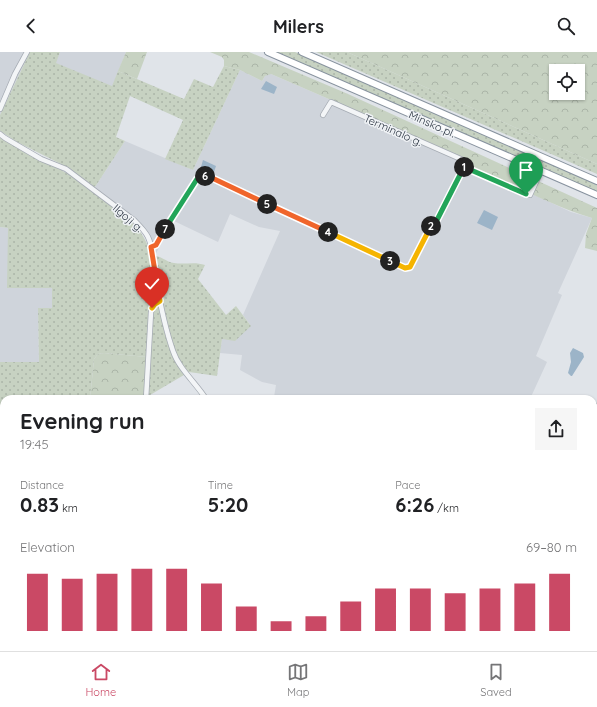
<!DOCTYPE html>
<meta charset="utf-8">
<style>
body{margin:0;font-family:Quicksand,sans-serif;background:#f6f6f6;color:#202124;height:100vh;display:flex;flex-direction:column;font-size:15px;white-space:nowrap}
*{box-sizing:border-box;margin:0}
p{font-size:13px;color:#757577}
.icon{flex:none;width:22px;height:22px;fill:none;stroke:currentColor;stroke-width:2;stroke-linecap:round;stroke-linejoin:round}
.map{position:relative;flex:1;overflow:hidden}
.side{position:absolute;left:0px;top:343px;width:597px;height:256px;display:flex;flex-direction:column;background:#fff;border-radius:12px 12px 0 0;box-shadow:0 1px 3px #0004}
.side>*{flex:none}
.buttons{position:absolute;left:549px;top:12px;display:grid;gap:8px}
.buttons a{display:grid;place-items:center;width:36px;height:36px;border-radius:0px;background:#fff;box-shadow:0 1px 3px #0004;font-size:20px}
.pin{position:absolute;display:grid;place-items:center;width:34px;height:34px;color:#fff;margin:-41px -17px;border-radius:50% 50% 50% 0;rotate:-45deg;box-shadow:0 0 4px #0007}
.pin .icon{rotate:45deg}
.km{position:absolute;width:20px;height:20px;margin:-10px;border-radius:50%;background:#222;color:#fff;font-size:11px;line-height:20px;text-align:center}
.round{display:grid;place-items:center;flex:none;width:42px;height:42px;border-radius:0px;background:#f6f6f6}
.summary{display:flex;align-items:center;justify-content:space-between;height:68px;padding:0 20px}
h1{font-size:22px;font-weight:800;line-height:30px}
.metrics{display:grid;grid-template-columns:repeat(3,1fr);gap:6px;height:68px;padding:4px 20px}
.metrics div{display:grid;align-content:center}
.metrics b{font-size:20px;font-weight:800}
.metrics small{font-size:11px;font-weight:400}
.metrics p{font-size:11px}
.chart{height:112px;padding:8px 20px}
.chart p{display:flex;justify-content:space-between}
.chart svg{width:100%;height:72px;margin-top:4px;stroke:#ca4965;stroke-width:6}
header{display:flex;justify-content:space-between;align-items:center;height:52px;padding:0 20px;background:#fff;font-size:18px;font-weight:800}
.menu{display:flex;justify-content:space-around;align-items:center;height:56px;border-top:1px solid #e0e0e0;background:#fff;font-size:11px;color:#757577}
.menu a{display:grid;justify-items:center;gap:2px}
.menu .active{color:#ca4965}
.map>svg:first-child{display:block}
.built{fill:#cfd4db}
.grass{fill:url(#grass-dots)}
.forest{fill:url(#forest-crowns);fill-rule:evenodd}
.water{fill:#9cb4c8}
.lines{fill:none;stroke-linecap:round;stroke-linejoin:round}
.minor-casing{stroke:#a5abb3;stroke-width:6}
.highway-casing{stroke:#88939f;stroke-width:8}
.minor{stroke:#f3f5f7;stroke-width:4.5}
.highway{stroke:#fff;stroke-width:6}
.split-1-casing{stroke:#fff;stroke-width:8}
.split-2-casing{stroke:#fff;stroke-width:8}
.split-3-casing{stroke:#fff;stroke-width:8}
.split-4-casing{stroke:#fff;stroke-width:8}
.split-5-casing{stroke:#fff;stroke-width:8}
.split-6-casing{stroke:#fff;stroke-width:8}
.split-7-casing{stroke:#fff;stroke-width:8}
.split-8-casing{stroke:#fff;stroke-width:8}
.split-9-casing{stroke:#fff;stroke-width:8}
.split-1{stroke:#22a559;stroke-width:5}
.split-2{stroke:#22a559;stroke-width:5}
.split-3{stroke:#f5b400;stroke-width:5}
.split-4{stroke:#f5b400;stroke-width:5}
.split-5{stroke:#f0652b;stroke-width:5}
.split-6{stroke:#f0652b;stroke-width:5}
.split-7{stroke:#22a559;stroke-width:5}
.split-8{stroke:#f0652b;stroke-width:5}
.split-9{stroke:#f5b400;stroke-width:5}
.labels{text-anchor:middle;stroke-width:3;stroke-linejoin:round;paint-order:stroke}
.street-label{font-size:11px;fill:#293340;stroke:#f0f3f6}
</style>
<header><svg class="icon" aria-label="back" viewBox="0 0 24 24"><path d="M15 5l-7 7 7 7"/></svg>Milers<svg class="icon" aria-label="search" viewBox="0 0 24 24"><circle cx="10" cy="10" r="6"/><path d="M15 15l6 6"/></svg></header>
<div class="map">
<svg width="597" height="599" viewBox="0 0 597 599">
<defs>
<pattern id="grass-dots" width="8" height="8" patternUnits="userSpaceOnUse"><rect width="8" height="8" fill="#c7d2c2"/><path d="M2 2h.1M6 6h.1" fill="none" stroke="#abb5a8" stroke-width="1.8" stroke-linecap="round"/></pattern>
<pattern id="forest-crowns" width="20" height="18" patternUnits="userSpaceOnUse"><rect width="20" height="18" fill="#c7d2c2"/><path d="M2 6a3 3 0 1 1 6 0M12 15a3 3 0 1 1 6 0" fill="none" stroke="#abb5a8"/></pattern>
</defs>
<rect width="100%" height="100%" fill="#e0e4e9"/>
<g class="built">
<path d="M0,0h30l-30,63z"/>
<path d="M60,0h66l-14,35 -57,-24z"/>
<path d="M240,18l22,11 3,-5 3,-2h3l194,84 5,5 1,5 23,8 77,36 21,6 -34,75 4,2 -26,61 11,6 -17,37h-247l-9,-2 2,-12 -14,-3 -22,-12 2,-15 -22,-2 2,-14 29,-13 -8,-11 37,-84 -21,-4 -29,-13 -12,28 -44,-21 -19,34 -18,-34 -42,-34 30,-46 68,29z"/>
<path d="M0,175l8,1 44,60v20l-14,1 1,53h-39z"/>
<path d="M597,359v98l-4,-2v-88z"/>
<path d="M389,595h28l-2,4h-32z"/>
</g>
<g class="grass">
<path d="M30,0h30l-4,11 56,23 6,-15 66,28 10,-20 19,8 11,-21 16,4 -47,100 -28,-11 18,-39 -53,-24 -14,41 9,4 -30,46 -34,-23 -44,-22 -17,-11v-16z"/>
<path d="M276,0h19l302,132v8z"/>
<path d="M316,0h31l250,112v10z"/>
<path d="M0,85l74,40 61,48c8,10 13,18 15,30 9,-1 16,7 24,8 11,2 20,-2 31,2l-7,14 28,36 10,-9 15,20 -16,15 -13,-2 -5,37 -28,-4 -44,26 2,-41 -43,-4 -6,1 -4,5 -4,40h-86v18l-4,-1v-54h39l-1,-54h14v-20h-45l1,-60 -8,-1z"/>
<path d="M0,368h4v62l-4,3z"/>
<path d="M4,452v84h-2l-2,63v-138z"/>
</g>
<g class="forest">
<path d="M126,0h21l-10,27 -19,-8z"/>
<path d="M210,0h39l99,42 249,114v43l-12,-3 1,-14 6,-16c-42,-12 -80,-36 -121,-50l-1,-5 -5,-5 -194,-84 -6,2 -3,5 -22,-11 -16,-4v-6l-2,-3z"/>
<path d="M347,0h250v112zM556,19h22v22h-22z"/>
<path d="M104,301l43,4 -3,42h-54l4,-40 4,-5z"/>
</g>
<g class="water">
<path d="M266,29l11,6 -3,7 -13,-5z"/>
<path d="M203,108l13,6 -2,6 -13,-5z"/>
<path d="M484,158l14,7 -6,13 -15,-7z"/>
<path d="M573,296l10,5 1,4 -12,19h-1l-3,-3 3,-11 -1,-9z"/>
<path d="M4,430v22l-4,9v-28z"/>
</g>
<g class="lines">
<g class="minor-casing">
<g id="minor">
<path d="M0,57l15,-35 12,-22"/>
<path d="M323,63l8,-13 132,58 2,4 -1,3"/>
<path d="M0,82l5,4 36,21 25,10 69,52c5,5 10,10 13,16 6,13 6,29 8,43 4,23 9,48 17,71 6,18 23,32 33,48"/>
<path d="M151,195l5,-2 41,-66 6,-3 7,1 195,91 5,-1 2,-3 18,-36 7,-9 27,-52 66,28 11,-24"/>
<path d="M146,347l5,-87 4,-8 5,-3"/>
<path d="M593,361l4,-7"/>
<path d="M0,366l4,1"/>
<path d="M593,459l4,2"/>
<path d="M160,595l1,4"/>
<path d="M362,595l4,4"/>
<path d="M35,599v-4"/>
<path d="M380,599l4,-4"/>
</g>
</g>
<g class="highway-casing">
<g id="highway">
<path d="M268,0l329,143"/>
<path d="M302,0l295,129"/>
</g>
</g>
<use href="#minor" class="minor"/>
<use href="#highway" class="highway"/>
</g>
<g class="lines">
<g class="split-1-casing">
<path id="split-1" d="M464,115l62,27"/>
</g>
<g class="split-2-casing">
<path id="split-2" d="M431,174l6,-6 27,-53"/>
</g>
<g class="split-3-casing">
<path id="split-3" d="M390,209l15,7 5,-1 21,-41"/>
</g>
<g class="split-4-casing">
<path id="split-4" d="M328,180l62,29"/>
</g>
<g class="split-5-casing">
<path id="split-5" d="M267,152l61,28"/>
</g>
<g class="split-6-casing">
<path id="split-6" d="M205,124l5,1 57,27"/>
</g>
<g class="split-7-casing">
<path id="split-7" d="M165,177l32,-50 8,-3"/>
</g>
<g class="split-8-casing">
<path id="split-8" d="M158,238l-7,-43 5,-2 9,-16"/>
</g>
<g class="split-9-casing">
<path id="split-9" d="M152,256l3,-4 5,-3 -2,-11"/>
</g>
<use href="#split-1" class="split-1"/>
<use href="#split-2" class="split-2"/>
<use href="#split-3" class="split-3"/>
<use href="#split-4" class="split-4"/>
<use href="#split-5" class="split-5"/>
<use href="#split-6" class="split-6"/>
<use href="#split-7" class="split-7"/>
<use href="#split-8" class="split-8"/>
<use href="#split-9" class="split-9"/>
</g>
<g class="labels">
<g class="street-label">
<text transform="translate(432 72) rotate(24)" y="4">Minsko pl.</text>
<text transform="translate(393 78) rotate(24)" y="4">Terminalo g.</text>
<text transform="translate(128 166) rotate(41)" y="4">Ilgoji g.</text>
</g>
</g>
</svg>
<div class="buttons">
<a><svg class="icon" aria-label="locate" viewBox="0 0 24 24"><circle cx="12" cy="12" r="6"/><path d="M12 2v4M12 18v4M2 12h4M18 12h4"/></svg></a>
</div>
<div class="pin" style="left:526px;top:142px;background:#1e9e55"><svg class="icon" aria-label="arrive" viewBox="0 0 24 24"><path d="M6 21V4h12l-3 4 3 4H6"/></svg></div>
<div class="pin" style="left:152px;top:256px;background:#d93025"><svg class="icon" aria-label="check" viewBox="0 0 24 24"><path d="M5 12l5 5 9-10"/></svg></div>
<b class="km" style="left:464px;top:115px">1</b>
<b class="km" style="left:431px;top:174px">2</b>
<b class="km" style="left:390px;top:209px">3</b>
<b class="km" style="left:328px;top:180px">4</b>
<b class="km" style="left:267px;top:152px">5</b>
<b class="km" style="left:205px;top:124px">6</b>
<b class="km" style="left:165px;top:177px">7</b>
<section class="side">
<div class="summary"><div><h1>Evening run</h1><p>19:45</p></div><a class="round"><svg class="icon" aria-label="share" viewBox="0 0 24 24"><path d="M12 15V3M7 8l5-5 5 5M5 13v7h14v-7"/></svg></a></div>
<div class="metrics">
<div><p>Distance</p><b>0.83<small> km</small></b></div>
<div><p>Time</p><b>5:20</b></div>
<div><p>Pace</p><b>6:26<small> /km</small></b></div>
</div>
<div class="chart"><p><span>Elevation</span>69–80 m</p>
<svg viewBox="0 0 160 44" preserveAspectRatio="none"><path d="M5 44V9M15 44V12M25 44V9M35 44V6M45 44V6M55 44V15M65 44V29M75 44V38M85 44V35M95 44V26M105 44V18M115 44V18M125 44V21M135 44V18M145 44V15M155 44V9"/></svg>
</div>
</section>
</div>
<nav class="menu">
<a class="active"><svg class="icon" aria-label="home" viewBox="0 0 24 24"><path d="M3 11l9-7 9 7M6 9v11h12V9"/></svg>Home</a>
<a><svg class="icon" aria-label="map" viewBox="0 0 24 24"><path d="M3 6l6-2 6 2 6-2v14l-6 2-6-2-6 2zM9 4v14M15 6v14"/></svg>Map</a>
<a><svg class="icon" aria-label="saved" viewBox="0 0 24 24"><path d="M7 4h10v16l-5-4-5 4z"/></svg>Saved</a>
</nav>
